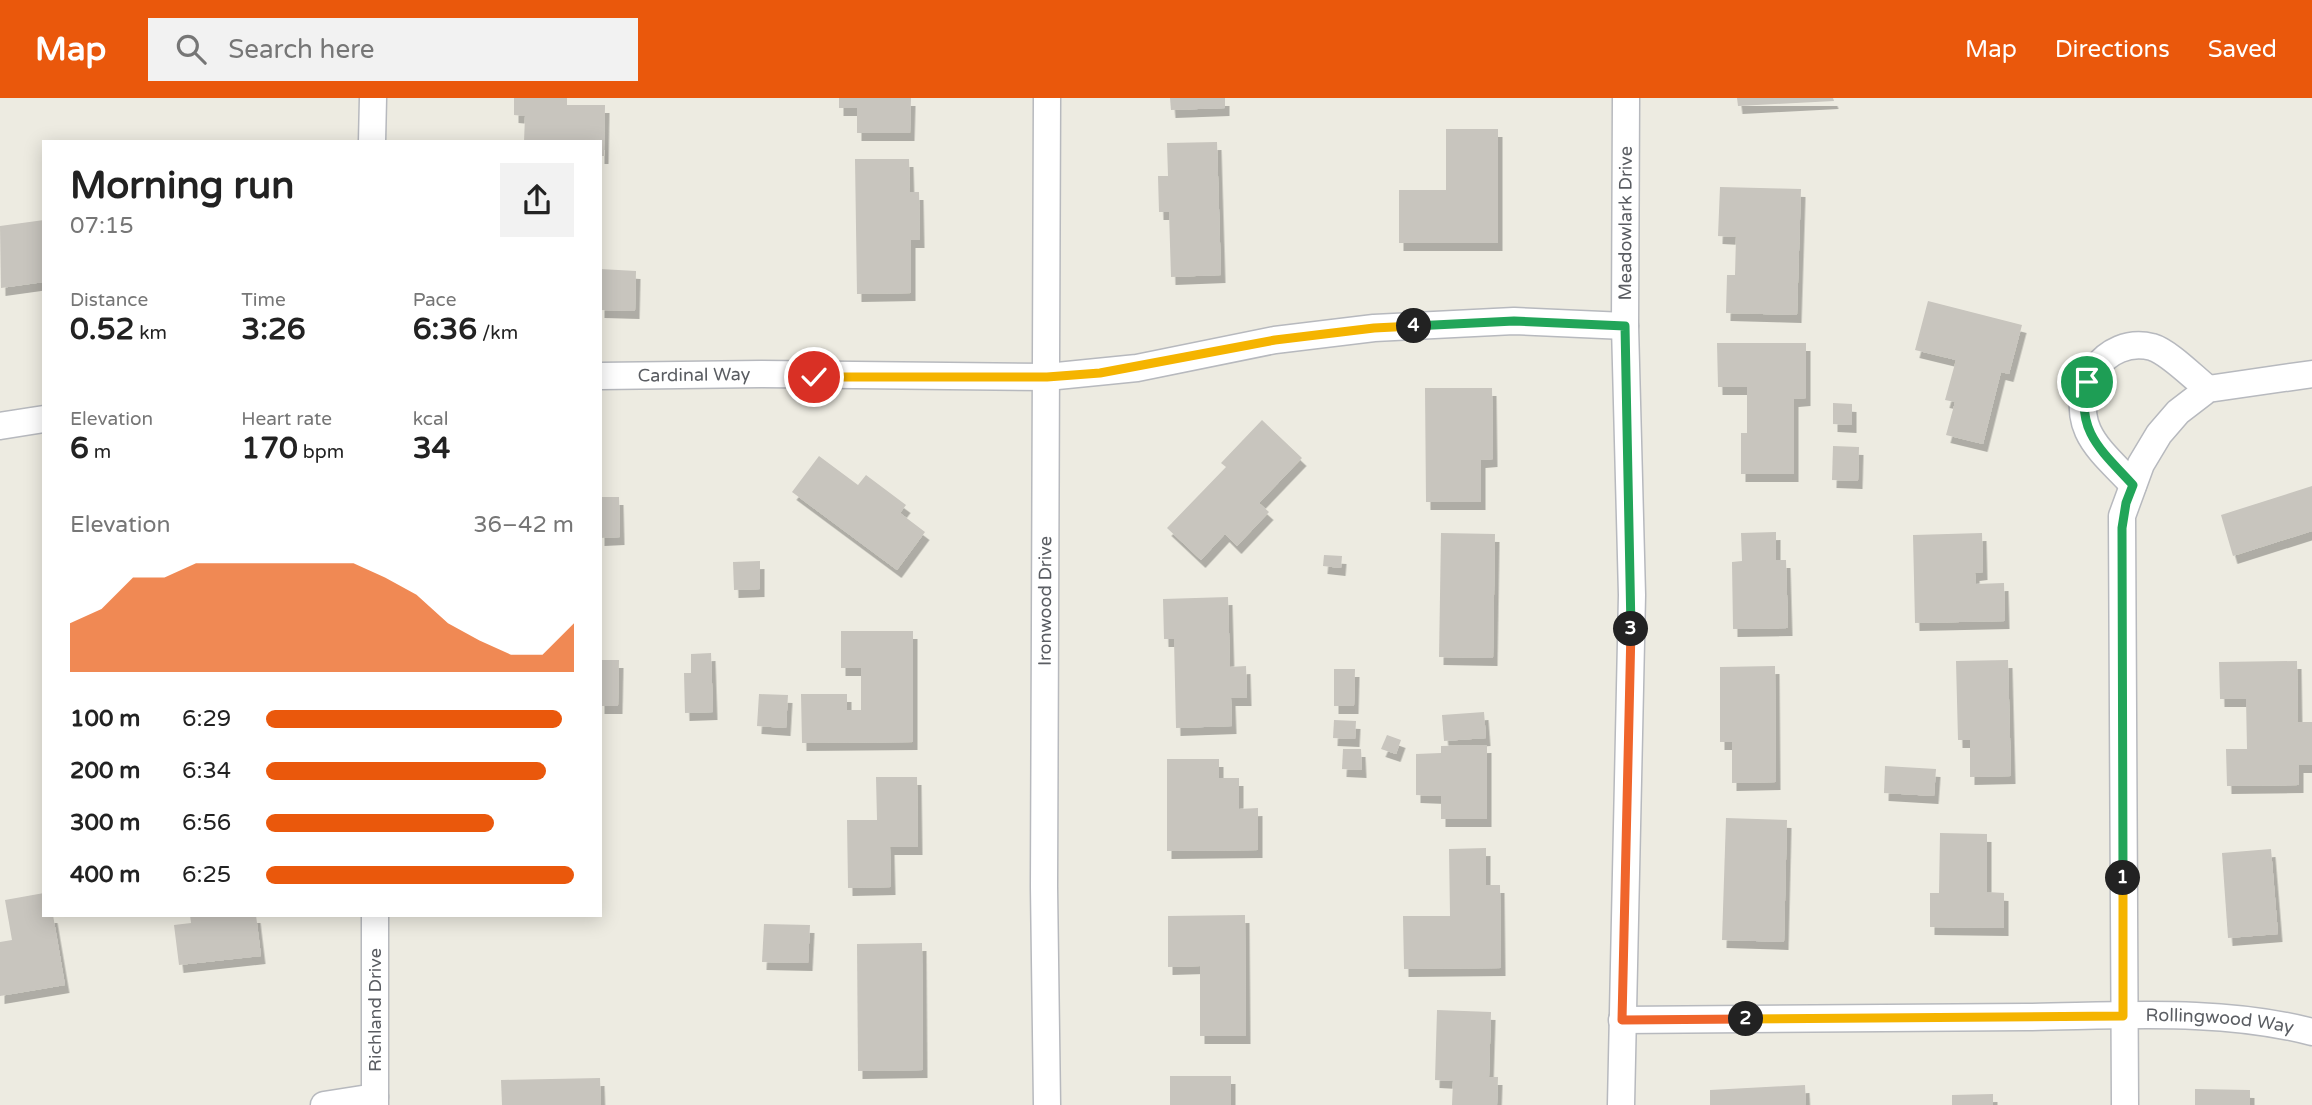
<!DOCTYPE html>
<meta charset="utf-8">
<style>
body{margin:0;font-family:"Varela Round",sans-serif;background:#f2f2f2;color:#222;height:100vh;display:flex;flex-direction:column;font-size:26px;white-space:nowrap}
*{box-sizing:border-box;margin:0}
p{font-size:23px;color:#767676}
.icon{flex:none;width:38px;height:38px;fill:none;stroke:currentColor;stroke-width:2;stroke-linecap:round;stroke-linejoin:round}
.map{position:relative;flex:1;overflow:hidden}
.sheet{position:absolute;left:42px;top:42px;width:560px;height:777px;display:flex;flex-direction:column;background:#fff;border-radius:0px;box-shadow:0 4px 18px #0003}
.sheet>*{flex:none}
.pin{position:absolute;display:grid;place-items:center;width:60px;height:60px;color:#fff;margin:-30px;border:4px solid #fff;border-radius:50%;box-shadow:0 2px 7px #0007}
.km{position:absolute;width:35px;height:35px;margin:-18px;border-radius:50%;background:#222;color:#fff;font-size:19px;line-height:35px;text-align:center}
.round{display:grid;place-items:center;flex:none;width:74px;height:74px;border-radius:0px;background:#f2f2f2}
.overview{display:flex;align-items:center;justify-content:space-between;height:119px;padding:0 28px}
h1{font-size:38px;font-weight:700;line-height:52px}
.figures{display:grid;grid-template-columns:repeat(3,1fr);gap:10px;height:119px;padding:7px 28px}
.figures div{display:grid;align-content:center}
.figures b{font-size:30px;font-weight:700}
.figures small{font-size:19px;font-weight:400}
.figures p{font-size:19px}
.chart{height:196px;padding:14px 28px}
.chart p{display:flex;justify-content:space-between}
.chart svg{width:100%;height:126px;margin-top:7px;fill:#ea580c;opacity:.7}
ul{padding:0 28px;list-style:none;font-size:23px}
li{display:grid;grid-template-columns:112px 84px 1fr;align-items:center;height:52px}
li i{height:18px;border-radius:9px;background:#ea580c}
header{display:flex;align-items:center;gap:42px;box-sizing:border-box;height:98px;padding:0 35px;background:#ea580c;color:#fff}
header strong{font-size:33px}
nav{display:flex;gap:38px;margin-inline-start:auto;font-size:24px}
.search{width:490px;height:63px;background:#f2f2f2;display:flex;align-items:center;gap:18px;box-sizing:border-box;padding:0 24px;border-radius:0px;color:#767676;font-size:26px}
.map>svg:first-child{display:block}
.building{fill:#c8c5be;filter:url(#shadow)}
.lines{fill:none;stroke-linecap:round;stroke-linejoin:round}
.street-casing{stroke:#b7b9be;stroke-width:29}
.street{stroke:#fff;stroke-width:26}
.split-1-casing{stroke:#fff;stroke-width:14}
.split-2-casing{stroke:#fff;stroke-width:14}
.split-3-casing{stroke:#fff;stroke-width:14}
.split-4-casing{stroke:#fff;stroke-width:14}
.split-5-casing{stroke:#fff;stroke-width:14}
.split-1{stroke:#22a559;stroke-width:9}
.split-2{stroke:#f5b400;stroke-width:9}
.split-3{stroke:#f0652b;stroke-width:9}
.split-4{stroke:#22a559;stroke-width:9}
.split-5{stroke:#f5b400;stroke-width:9}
.labels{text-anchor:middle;stroke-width:5;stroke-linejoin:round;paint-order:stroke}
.street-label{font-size:18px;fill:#5a5d62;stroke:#fff}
</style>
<header>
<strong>Map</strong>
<div class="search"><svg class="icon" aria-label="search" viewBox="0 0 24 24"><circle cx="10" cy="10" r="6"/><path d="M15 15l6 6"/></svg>Search here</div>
<nav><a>Map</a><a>Directions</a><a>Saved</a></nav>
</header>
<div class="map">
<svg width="2312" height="1007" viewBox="0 0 2312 1007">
<defs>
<filter id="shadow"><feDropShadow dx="4.5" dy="8" stdDeviation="0" flood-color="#0004"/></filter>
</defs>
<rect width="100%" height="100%" fill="#edebe1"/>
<g class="building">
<path d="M514,0h53v7h38l-1,51h-4v-14h-76l1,-26 -11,-1z"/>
<path d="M839,0h72l-1,35h-53v-25h-18z"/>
<path d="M1170,0h55v10l-54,2z"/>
<path d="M1737,0h96l1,3 -96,5z"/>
<path d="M1446,31h52v114h-99v-53h47z"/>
<path d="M1217,44l4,133 -50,2 -2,-65h-10l-1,-36h10l-1,-33z"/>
<path d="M855,61h54l1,33h9l1,48h-9v53l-54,1z"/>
<path d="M1720,89l81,2 -4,126 -71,-2 1,-38h8l1,-38 -18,-1z"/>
<path d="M44,122v62l-43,6 -1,-62z"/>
<path d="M600,171l36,2 -1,40 -35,-1z"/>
<path d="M1928,203l94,24 -13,49 -8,-2 -18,72 -37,-9 9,-33 -10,-2 11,-40 -41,-10z"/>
<path d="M1717,245h89v55l-12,1v75h-53v-41h6v-46h-29z"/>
<path d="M1425,290h67l1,71 -12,1v42h-55z"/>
<path d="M1833,305l19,1v21l-19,-1z"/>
<path d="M1262,322l40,38 -43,45 10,9 -32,34 -12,-12 -24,26 -34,-32 59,-61 -5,-4z"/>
<path d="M1833,348l26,1 -1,34 -26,-1z"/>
<path d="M819,358l39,29 8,-10 40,30 -6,8 25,19 -28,38 -105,-78z"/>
<path d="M2312,388v45l-79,25 -12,-41z"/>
<path d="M600,399h19l1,40 -20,1z"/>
<path d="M1776,434v28h10l2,68 -55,1 -1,-67 10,-1 -1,-28z"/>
<path d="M1441,435l54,1 -2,124 -54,-1z"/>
<path d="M1982,435l1,39 -8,1 1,11 28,-1 1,38 -90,2 -2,-88z"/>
<path d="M1324,457l18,1 -1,12 -18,-2z"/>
<path d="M760,463v28l-26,1 -1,-28z"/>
<path d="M1228,499l2,70 16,-1 1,32h-16l1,28 -56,2 -2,-89h-10l-1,-40z"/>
<path d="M841,533h72v111l-111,1 -1,-49h46v16h14v-42h-20z"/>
<path d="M711,555l2,59 -28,1 -1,-40h7v-19z"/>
<path d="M600,562h19l-1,46h-18z"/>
<path d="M2008,562l3,116 -41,1v-37h-12l-2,-79z"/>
<path d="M2297,563l1,61h14v43h-13v20l-72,1 -1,-37h21l-1,-50h-26l-1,-37z"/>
<path d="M1775,568l1,116 -44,1v-41h-12v-75z"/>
<path d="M1334,571h21l-1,37h-20z"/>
<path d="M759,596l29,1 -2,33 -29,-2z"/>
<path d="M1484,614l2,26 -42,3 -2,-26z"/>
<path d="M1334,622l22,1 -1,18 -22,-1z"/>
<path d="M1387,637l14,5 -5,14 -15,-5z"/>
<path d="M1487,647v74h-46v-23l-25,-1v-41l25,-1v-7z"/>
<path d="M1343,651h18l1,21 -20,-1z"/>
<path d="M1167,661h52v19h20v31l19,-1v42l-91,1z"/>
<path d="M1885,668l51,3 -2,27 -50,-3z"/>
<path d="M876,679h41l1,70h-28l1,40 -43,1 -1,-68h30z"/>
<path d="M1726,720l61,2 -3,122 -62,-2z"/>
<path d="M1940,735l47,1v58l17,1v35l-74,-1v-34h9z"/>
<path d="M1486,750v37h14l1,83 -97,1 -1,-53h47l-1,-67z"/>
<path d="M2271,751l7,85 -50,4 -6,-85z"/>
<path d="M44,795v22h9l12,70 -65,11v-54l12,-2 -7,-40z"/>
<path d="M190,817h66l5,41 -82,9 -5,-40 17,-2z"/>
<path d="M1245,817l1,121h-46v-70l-32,1v-51z"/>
<path d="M764,826l46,1 -2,38 -46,-1z"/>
<path d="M922,845l1,127 -65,1 -1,-127z"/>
<path d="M1437,912l54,2 -2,65h9l-1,28h-45l1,-24 -18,-1z"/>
<rect x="1170" y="978" width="61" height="29"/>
<path d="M600,980l1,27h-99l-1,-25z"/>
<path d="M1805,987l1,20h-96v-15z"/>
<path d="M2195,991l55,1v15h-55z"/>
<path d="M1993,996v11h-41v-10z"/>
</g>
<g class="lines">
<g class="street-casing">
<g id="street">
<path d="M372,44l1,-44"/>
<path id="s1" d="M600,278l161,-2 286,3 90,-9 138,-28 99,-12 140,-7 111,5"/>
<path d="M0,328l44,-7"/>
<path d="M2133,387c-15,-17 -36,-34 -45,-54 -19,-42 17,-96 64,-84 17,5 42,31 56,42"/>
<path d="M375,817v190"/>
<path id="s2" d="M1622,922c135,-1 270,-2 404,-3 94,-1 195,-9 286,15"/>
<path d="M324,1007l51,-8"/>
<path id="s3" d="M1047,1007l-3,-218 3,-789"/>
<path id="s4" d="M1621,1007l11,-510 -7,-269 1,-228"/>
<path d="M2125,1007l-3,-589 19,-52 18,-30 19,-22 30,-23 104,-15"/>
</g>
</g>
<use href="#street" class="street"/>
</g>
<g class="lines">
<g class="split-1-casing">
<path id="split-1" d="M2087,284c-12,49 15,69 46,103l-7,18 -4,25 1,350"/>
</g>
<g class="split-2-casing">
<path id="split-2" d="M1746,921l377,-3v-138"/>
</g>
<g class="split-3-casing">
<path id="split-3" d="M1631,531l-9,391 124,-1"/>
</g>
<g class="split-4-casing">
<path id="split-4" d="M1414,228l100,-5 111,5 6,303"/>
</g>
<g class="split-5-casing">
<path id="split-5" d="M814,279h233l53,-4 175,-33 99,-12 40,-2"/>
</g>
<use href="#split-1" class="split-1"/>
<use href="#split-2" class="split-2"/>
<use href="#split-3" class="split-3"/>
<use href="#split-4" class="split-4"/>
<use href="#split-5" class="split-5"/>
</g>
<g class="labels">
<g class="street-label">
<text dy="6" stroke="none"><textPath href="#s4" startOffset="882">Meadowlark Drive</textPath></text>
<text dy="6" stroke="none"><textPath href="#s1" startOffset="94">Cardinal Way</textPath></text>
<text dy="6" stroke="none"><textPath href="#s3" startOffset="504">Ironwood Drive</textPath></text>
<text transform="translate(375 912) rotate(-90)" y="6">Richland Drive</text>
<text dy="6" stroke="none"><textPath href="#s2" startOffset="598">Rollingwood Way</textPath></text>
</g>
</g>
</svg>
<div class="pin" style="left:2087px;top:284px;background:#1e9e55"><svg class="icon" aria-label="arrive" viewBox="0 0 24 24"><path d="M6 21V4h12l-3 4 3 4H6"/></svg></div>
<div class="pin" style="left:814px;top:279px;background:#d93025"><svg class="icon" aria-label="check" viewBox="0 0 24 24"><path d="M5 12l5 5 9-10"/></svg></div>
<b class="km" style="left:2123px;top:780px">1</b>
<b class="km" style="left:1746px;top:921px">2</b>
<b class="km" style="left:1631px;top:531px">3</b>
<b class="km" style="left:1414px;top:228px">4</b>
<section class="sheet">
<div class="overview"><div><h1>Morning run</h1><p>07:15</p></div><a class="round"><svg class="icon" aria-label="share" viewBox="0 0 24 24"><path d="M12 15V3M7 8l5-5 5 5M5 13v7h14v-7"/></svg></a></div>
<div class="figures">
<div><p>Distance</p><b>0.52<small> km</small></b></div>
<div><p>Time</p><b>3:26</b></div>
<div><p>Pace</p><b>6:36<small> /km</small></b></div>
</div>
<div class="figures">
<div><p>Elevation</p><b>6<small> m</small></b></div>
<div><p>Heart rate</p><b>170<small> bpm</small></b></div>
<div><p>kcal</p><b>34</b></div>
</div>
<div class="chart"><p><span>Elevation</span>36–42 m</p>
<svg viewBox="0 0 160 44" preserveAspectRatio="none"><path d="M0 44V27L10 22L20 11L30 11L40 6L50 6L60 6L70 6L80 6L90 6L100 11L110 17L120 27L130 33L140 38L150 38L160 27V44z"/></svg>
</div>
<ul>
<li><b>100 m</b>6:29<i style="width:96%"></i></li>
<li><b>200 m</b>6:34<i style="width:91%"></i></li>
<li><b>300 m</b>6:56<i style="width:74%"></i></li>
<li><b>400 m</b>6:25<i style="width:100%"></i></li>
</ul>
</section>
</div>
